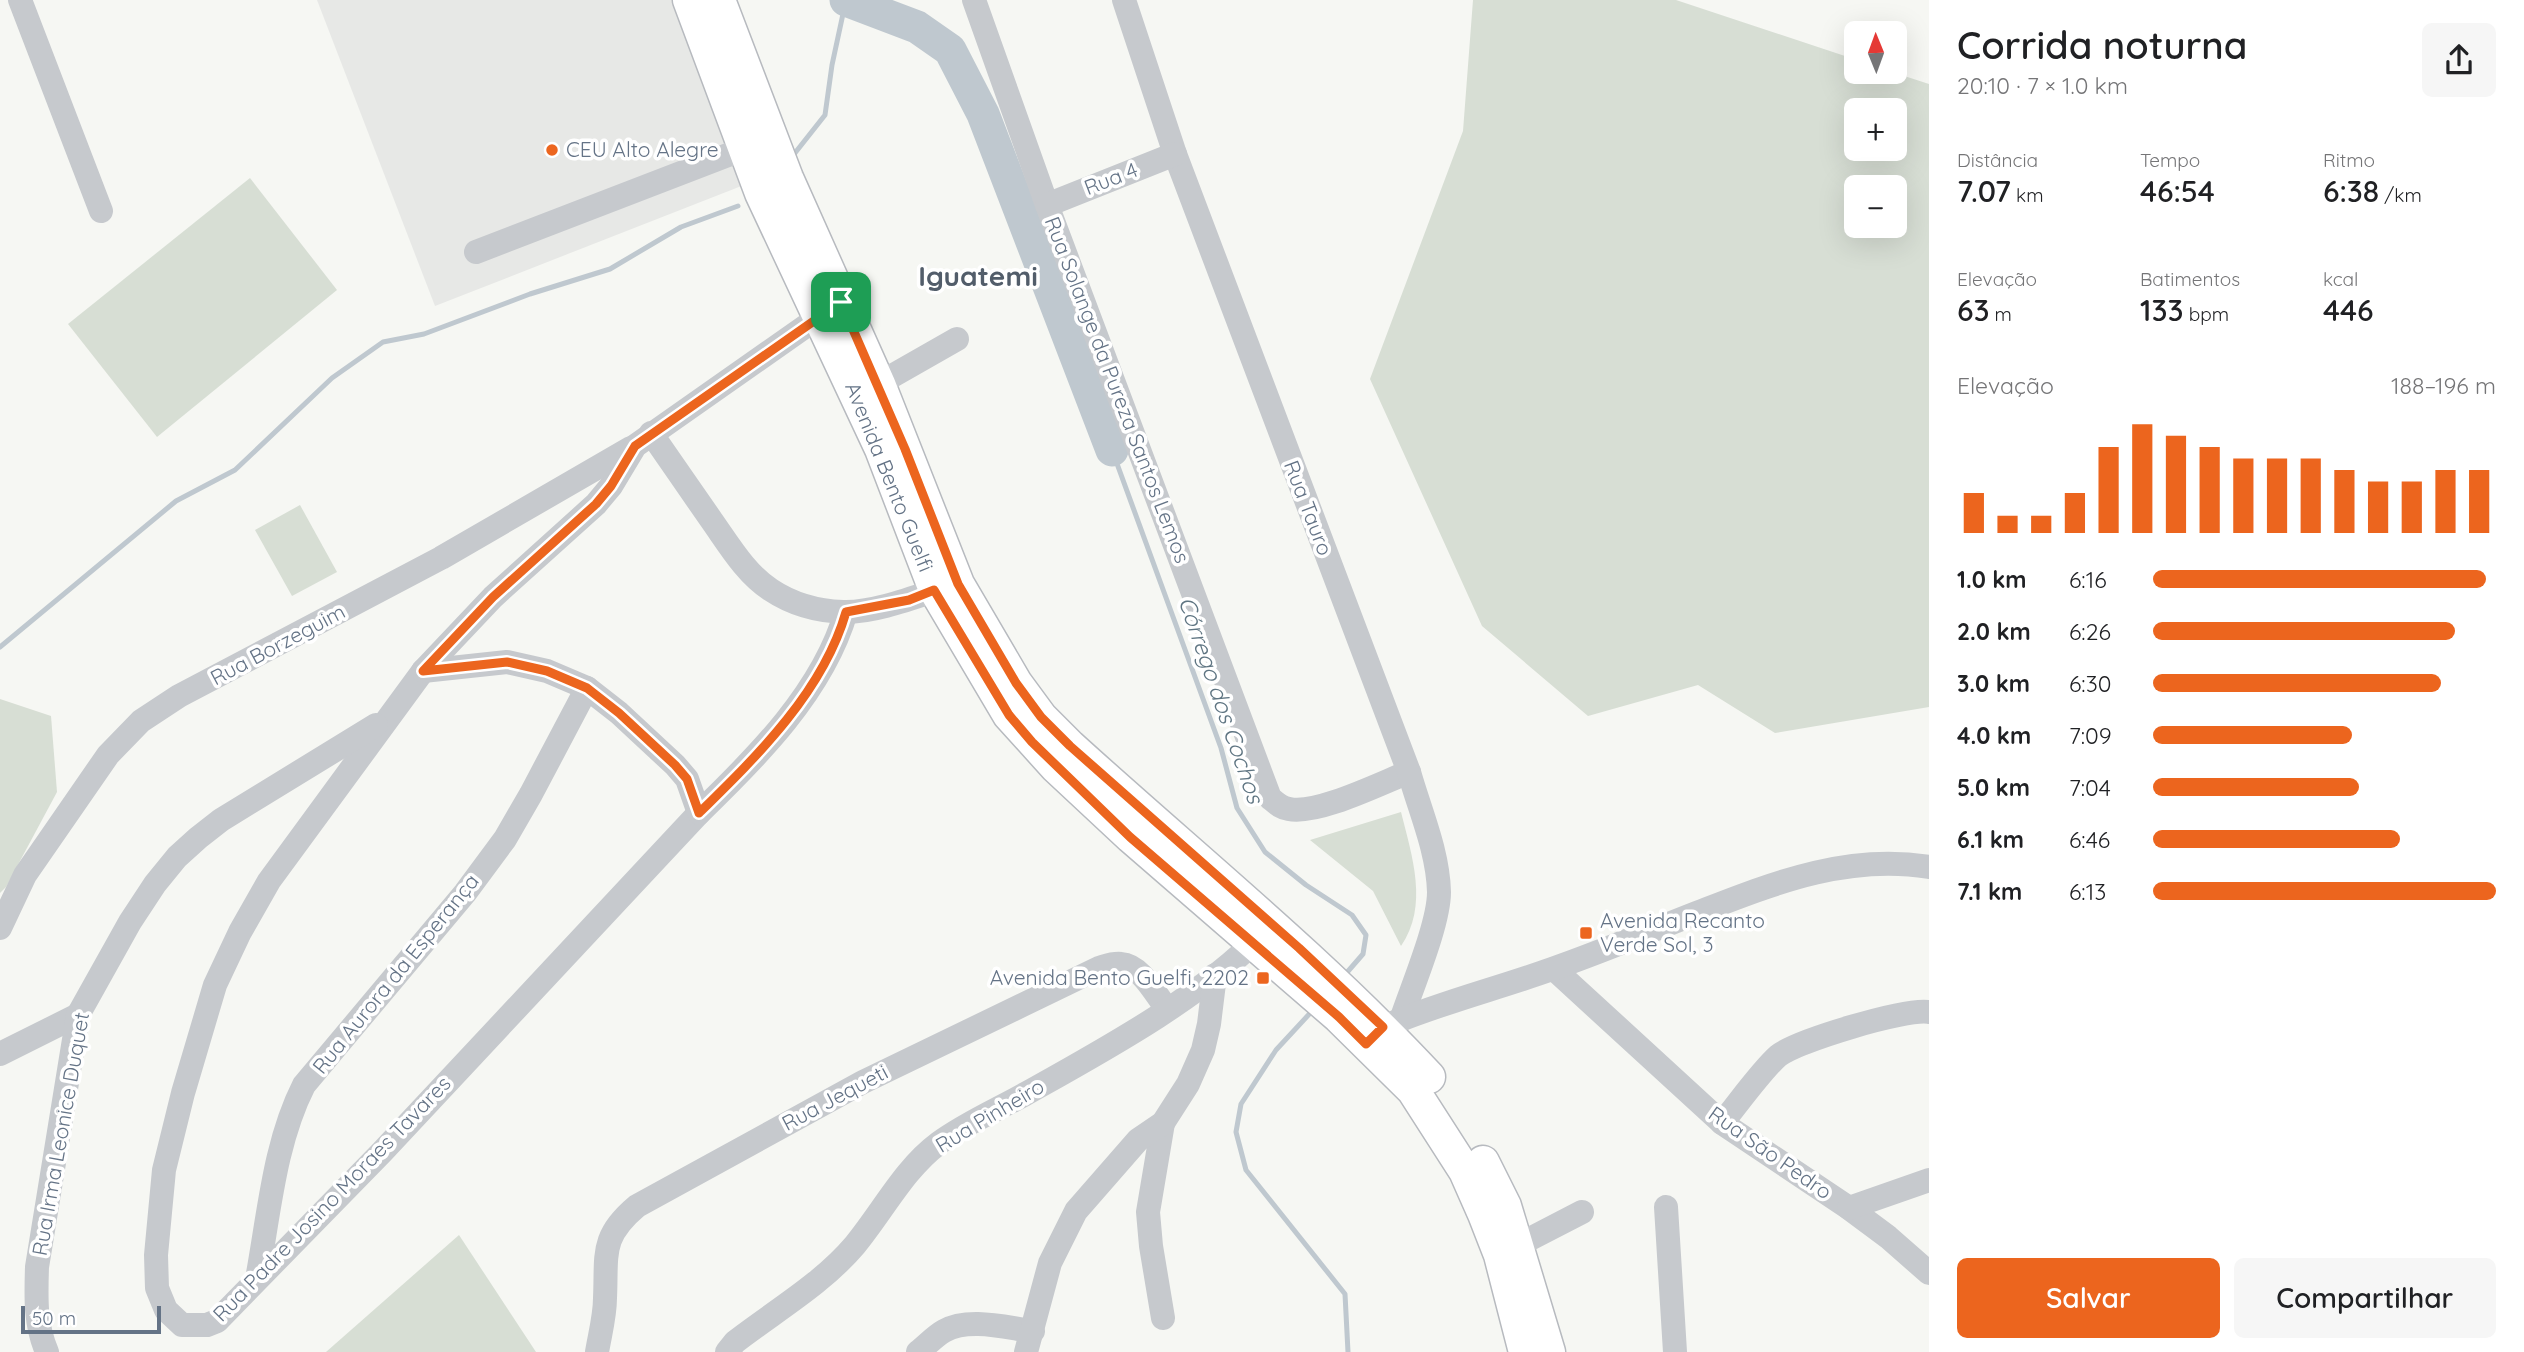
<!DOCTYPE html>
<html lang="pt">
<meta charset="utf-8">
<style>
body{margin:0;font-family:Quicksand,sans-serif;background:#f6f6f6;color:#202124;height:100vh;display:flex;flex-direction:column;font-size:26px;white-space:nowrap}
*{box-sizing:border-box;margin:0}
p{font-size:23px;color:#757577}
.icon{flex:none;width:38px;height:38px;fill:none;stroke:currentColor;stroke-width:2;stroke-linecap:round;stroke-linejoin:round}
.map{position:relative;flex:1;overflow:hidden}
.side{display:flex;flex-direction:column;background:#fff;width:595px}
.side>*{flex:none}
.needle{width:46px;rotate:359deg}
.buttons{position:absolute;left:1844px;top:21px;display:grid;gap:14px}
.buttons a{display:grid;place-items:center;width:63px;height:63px;border-radius:10px;background:#fff;box-shadow:0 7px 28px #0002;font-size:35px}
.scale{position:absolute;left:21px;bottom:18px;width:140px;box-sizing:border-box;padding-left:7px;border:4px solid #647386;border-top:0;font-size:19px;line-height:24px;white-space:nowrap;color:#647386;-webkit-text-stroke:5px #fff;paint-order:stroke}
.pin{position:absolute;display:grid;place-items:center;width:60px;height:60px;color:#fff;margin:-30px;border-radius:14px;box-shadow:0 4px 10px #0006}
.round{display:grid;place-items:center;flex:none;width:74px;height:74px;border-radius:10px;background:#f6f6f6}
.summary{display:flex;align-items:center;justify-content:space-between;height:119px;padding:0 28px}
h1{font-size:38px;font-weight:600;line-height:52px}
.metrics{display:grid;grid-template-columns:repeat(3,1fr);gap:10px;height:119px;padding:7px 28px}
.metrics div{display:grid;align-content:center}
.metrics b{font-size:30px;font-weight:600}
.metrics small{font-size:19px;font-weight:400}
.metrics p{font-size:19px}
.chart{height:196px;padding:14px 28px}
.chart p{display:flex;justify-content:space-between}
.chart svg{width:100%;height:126px;margin-top:7px;stroke:#ec651e;stroke-width:6}
.cta{display:flex;gap:14px;margin-top:auto;padding:14px 28px}
.cta a{flex:1;height:80px;border-radius:10px;background:#ec651e;color:#fff;font-size:28px;font-weight:600;line-height:80px;text-align:center}
.cta a+a{background:#f6f6f6;color:#202124}
ul{padding:0 28px;list-style:none;font-size:23px}
li{display:grid;grid-template-columns:112px 84px 1fr;align-items:center;height:52px}
li i{height:18px;border-radius:9px;background:#ec651e}
main{display:flex;flex:1;min-height:0}
.map>svg:first-child{display:block}
.built{fill:#e7e8e6}
.green{fill:#d7ded4;fill-rule:evenodd}
.lines{fill:none;stroke-linecap:round;stroke-linejoin:round}
.stream{stroke:#bfc8cf;stroke-width:5}
.river{stroke:#bfc8cf;stroke-width:33}
.major-casing{stroke:#b7babf;stroke-width:35}
.minor{stroke:#c6c9cd;stroke-width:24}
.major{stroke:#fff;stroke-width:32}
.route-casing{stroke:#fff;stroke-width:14}
.route{stroke:#ec651e;stroke-width:9}
.poi-dot{fill:#ec651e;stroke:#fff;stroke-width:2.5}
.labels{text-anchor:middle;stroke-width:7;stroke-linejoin:round;paint-order:stroke}
.poi-label{font-size:21px;fill:#647386;stroke:#fff;text-anchor:start}
.street-label{font-size:21px;fill:#647386;stroke:#fff}
.water-label{font-size:23px;font-style:italic;fill:#5f7582;stroke:#fff}
.district-label{font-size:28px;font-weight:bold;fill:#525d6a;stroke:#fff}
</style>
<main>
<div class="map">
<svg width="1929" height="1352" viewBox="0 0 1929 1352">
<rect width="100%" height="100%" fill="#f6f7f3"/>
<path class="built" d="M317,0h355l72,185 -309,121z"/>
<g class="green">
<path d="M1473,0h203l181,60v12h35l37,12v623l-154,26 -77,-48 -110,31 -106,-90 -112,-247 93,-248zM1857,110h38v39h-38zM1857,187h38v39h-38z"/>
<path d="M250,178l87,112 -180,147 -89,-113z"/>
<path d="M300,505l37,67 -45,24 -37,-66z"/>
<path d="M0,699l51,17 6,76 -51,95 -6,6z"/>
<path d="M1401,812c11,44 28,94 0,134l-28,-55 -63,-51z"/>
<path d="M459,1235l77,117h-210z"/>
</g>
<g class="lines">
<g class="stream">
<path d="M791,158l34,-43 7,-50 14,-65"/>
<path d="M1112,450l109,298 16,60 28,44 41,33 46,30 14,20 -3,19 -20,23"/>
<path d="M0,647l176,-146 59,-31 97,-92 51,-36 41,-8 106,-40 80,-25 71,-42 57,-21"/>
<path d="M1313,1010l-37,40 -35,54 -5,28 10,38 99,124 3,58"/>
</g>
<path class="river" d="M846,0l71,27 33,23 33,64 129,336"/>
<g class="major-casing">
<g id="major">
<path d="M689,0l72,193 120,256 54,141 74,125 47,52 75,70 208,180 74,73 52,81 19,43 16,41 25,97"/>
<path d="M719,0l68,178 92,206 79,200 58,99 25,34 29,29c121,110 248,212 359,331"/>
<path d="M1483,1162l22,44 44,146"/>
</g>
</g>
<g class="minor">
<path d="M20,0l81,211"/>
<path d="M974,0l73,205 223,593c6,5 11,10 19,11 28,6 92,-26 120,-37"/>
<path d="M1124,0l51,154 234,618c11,39 29,79 30,120 0,32 -27,95 -38,128"/>
<path d="M1047,205l128,-51"/>
<path d="M476,252l270,-104"/>
<path d="M833,307l-198,139 -24,40 -15,18 -103,93 -70,74 -154,210 -29,51 -25,53 -32,108 -19,77 -8,85 1,33 9,22 16,15h25l10,-4 165,-169 317,-339c58,-56 124,-122 147,-201"/>
<path d="M864,392l93,-53"/>
<path d="M651,433c20,29 41,59 61,88 17,24 34,53 59,69 21,14 47,21 72,22 33,1 77,-17 109,-27"/>
<path d="M423,671l84,-9 40,9 40,17 32,25 56,52 12,14 12,34"/>
<path d="M0,928l25,-53 83,-120 33,-34 38,-25 262,-138 190,-110"/>
<path d="M1554,969l168,154 127,85 39,29 41,36"/>
<path d="M1390,1024c53,-22 109,-36 162,-55 52,-18 103,-40 155,-60 72,-28 144,-55 222,-42"/>
<path d="M0,1054l78,-39"/>
<path d="M1722,1123c15,-18 39,-52 56,-67 18,-15 128,-48 151,-44"/>
<path d="M1666,1207l9,145"/>
<path d="M1849,1208l80,-28"/>
<path d="M1518,1245l64,-33"/>
<path d="M257,1279c12,-64 17,-135 47,-194l161,-192 40,-54 26,-45 56,-106"/>
<path d="M1163,1318l-12,-72 -3,-34 15,-89"/>
<path d="M47,1352c-12,-27 -11,-55 -10,-85l41,-252 52,-93 25,-38 22,-27 21,-19 23,-18 155,-95"/>
<path d="M597,1352c3,-18 8,-36 8,-54 2,-44 -5,-61 32,-92l226,-124 236,-114c7,-2 14,-5 22,-4 20,1 35,31 46,45"/>
<path d="M727,1352l8,-10c40,-31 87,-58 120,-97 28,-34 49,-76 84,-102 27,-20 60,-34 88,-50 77,-43 178,-98 237,-161"/>
<path d="M918,1352c9,-7 17,-16 26,-21 25,-14 63,-3 89,0"/>
<path d="M1026,1352l24,-89 26,-52 62,-71 25,-17 25,-39 15,-34 6,-26 6,-49"/>
</g>
<use href="#major" class="major"/>
</g>
<g class="lines">
<g class="route-casing">
<path id="route" d="M841,302l64,147 53,135 58,99 25,34 29,29 229,202 84,79 -17,17 -27,-27 -209,-180 -98,-95 -23,-27 -75,-125 -25,10 -63,12c-23,80 -89,144 -147,201l-12,-34 -12,-14 -56,-52 -32,-25 -40,-17 -40,-9 -84,9 70,-74 103,-93 15,-18 24,-40z"/>
</g>
<use href="#route" class="route"/>
</g>
<g class="poi-dot">
<circle cx="552" cy="150" r="7"/>
<rect x="1579" y="926" width="14" height="14" rx="3.5"/>
<rect x="1256" y="971" width="14" height="14" rx="3.5"/>
</g>
<g class="labels">
<g class="poi-label">
<text x="566" y="157">CEU Alto Alegre</text>
<text x="1600" y="928">Avenida Recanto<tspan x="1600" dy="24">Verde Sol, 3</tspan></text>
<text x="1249" y="985" text-anchor="end">Avenida Bento Guelfi, 2202</text>
</g>
<g class="street-label">
<text transform="translate(1111 179) rotate(-21)" y="7">Rua 4</text>
<text transform="translate(1117 390) rotate(69)" y="7">Rua Solange da Pureza Santos Lemos</text>
<text transform="translate(889 477) rotate(68)" y="7">Avenida Bento Guelfi</text>
<text transform="translate(1308 508) rotate(69)" y="7">Rua Tauro</text>
<text transform="translate(278 645) rotate(-28)" y="7">Rua Borzeguim</text>
<text transform="translate(396 974) rotate(-51)" y="7">Rua Aurora da Esperança</text>
<text transform="translate(835 1098) rotate(-28)" y="7">Rua Jequeti</text>
<text transform="translate(990 1116) rotate(-31)" y="7">Rua Pinheiro</text>
<text transform="translate(61 1134) rotate(-80)" y="7">Rua Irma Leonice Duquet</text>
<text transform="translate(1770 1153) rotate(35)" y="7">Rua São Pedro</text>
<text transform="translate(332 1199) rotate(-46)" y="7">Rua Padre Josino Moraes Tavares</text>
</g>
<g class="water-label">
<text transform="translate(1221 700) rotate(71)" y="8">Córrego dos Cochos</text>
</g>
<g class="district-label">
<text x="978" y="286">Iguatemi</text>
</g>
</g>
</svg>
<div class="buttons">
<a><svg class="needle" viewBox="-14 -14 28 28"><path d="M0-13l5 13h-10z" fill="#e53935"/><path d="M0 13l5-13h-10z" fill="#757577"/></svg></a>
<a>+</a>
<a>−</a>
</div>
<div class="scale">50 m</div>
<div class="pin" style="left:841px;top:302px;background:#1e9e55"><svg class="icon" aria-label="arrive" viewBox="0 0 24 24"><path d="M6 21V4h12l-3 4 3 4H6"/></svg></div>
</div>
<section class="side">
<div class="summary"><div><h1>Corrida noturna</h1><p>20:10 · 7 × 1.0 km</p></div><a class="round"><svg class="icon" aria-label="share" viewBox="0 0 24 24"><path d="M12 15V3M7 8l5-5 5 5M5 13v7h14v-7"/></svg></a></div>
<div class="metrics">
<div><p>Distância</p><b>7.07<small> km</small></b></div>
<div><p>Tempo</p><b>46:54</b></div>
<div><p>Ritmo</p><b>6:38<small> /km</small></b></div>
</div>
<div class="metrics">
<div><p>Elevação</p><b>63<small> m</small></b></div>
<div><p>Batimentos</p><b>133<small> bpm</small></b></div>
<div><p>kcal</p><b>446</b></div>
</div>
<div class="chart"><p><span>Elevação</span>188–196 m</p>
<svg viewBox="0 0 160 44" preserveAspectRatio="none"><path d="M5 44V30M15 44V38M25 44V38M35 44V30M45 44V14M55 44V6M65 44V10M75 44V14M85 44V18M95 44V18M105 44V18M115 44V22M125 44V26M135 44V26M145 44V22M155 44V22"/></svg>
</div>
<ul>
<li><b>1.0 km</b>6:16<i style="width:97%"></i></li>
<li><b>2.0 km</b>6:26<i style="width:88%"></i></li>
<li><b>3.0 km</b>6:30<i style="width:84%"></i></li>
<li><b>4.0 km</b>7:09<i style="width:58%"></i></li>
<li><b>5.0 km</b>7:04<i style="width:60%"></i></li>
<li><b>6.1 km</b>6:46<i style="width:72%"></i></li>
<li><b>7.1 km</b>6:13<i style="width:100%"></i></li>
</ul>
<div class="cta"><a>Salvar</a><a>Compartilhar</a></div>
</section>
</main>
